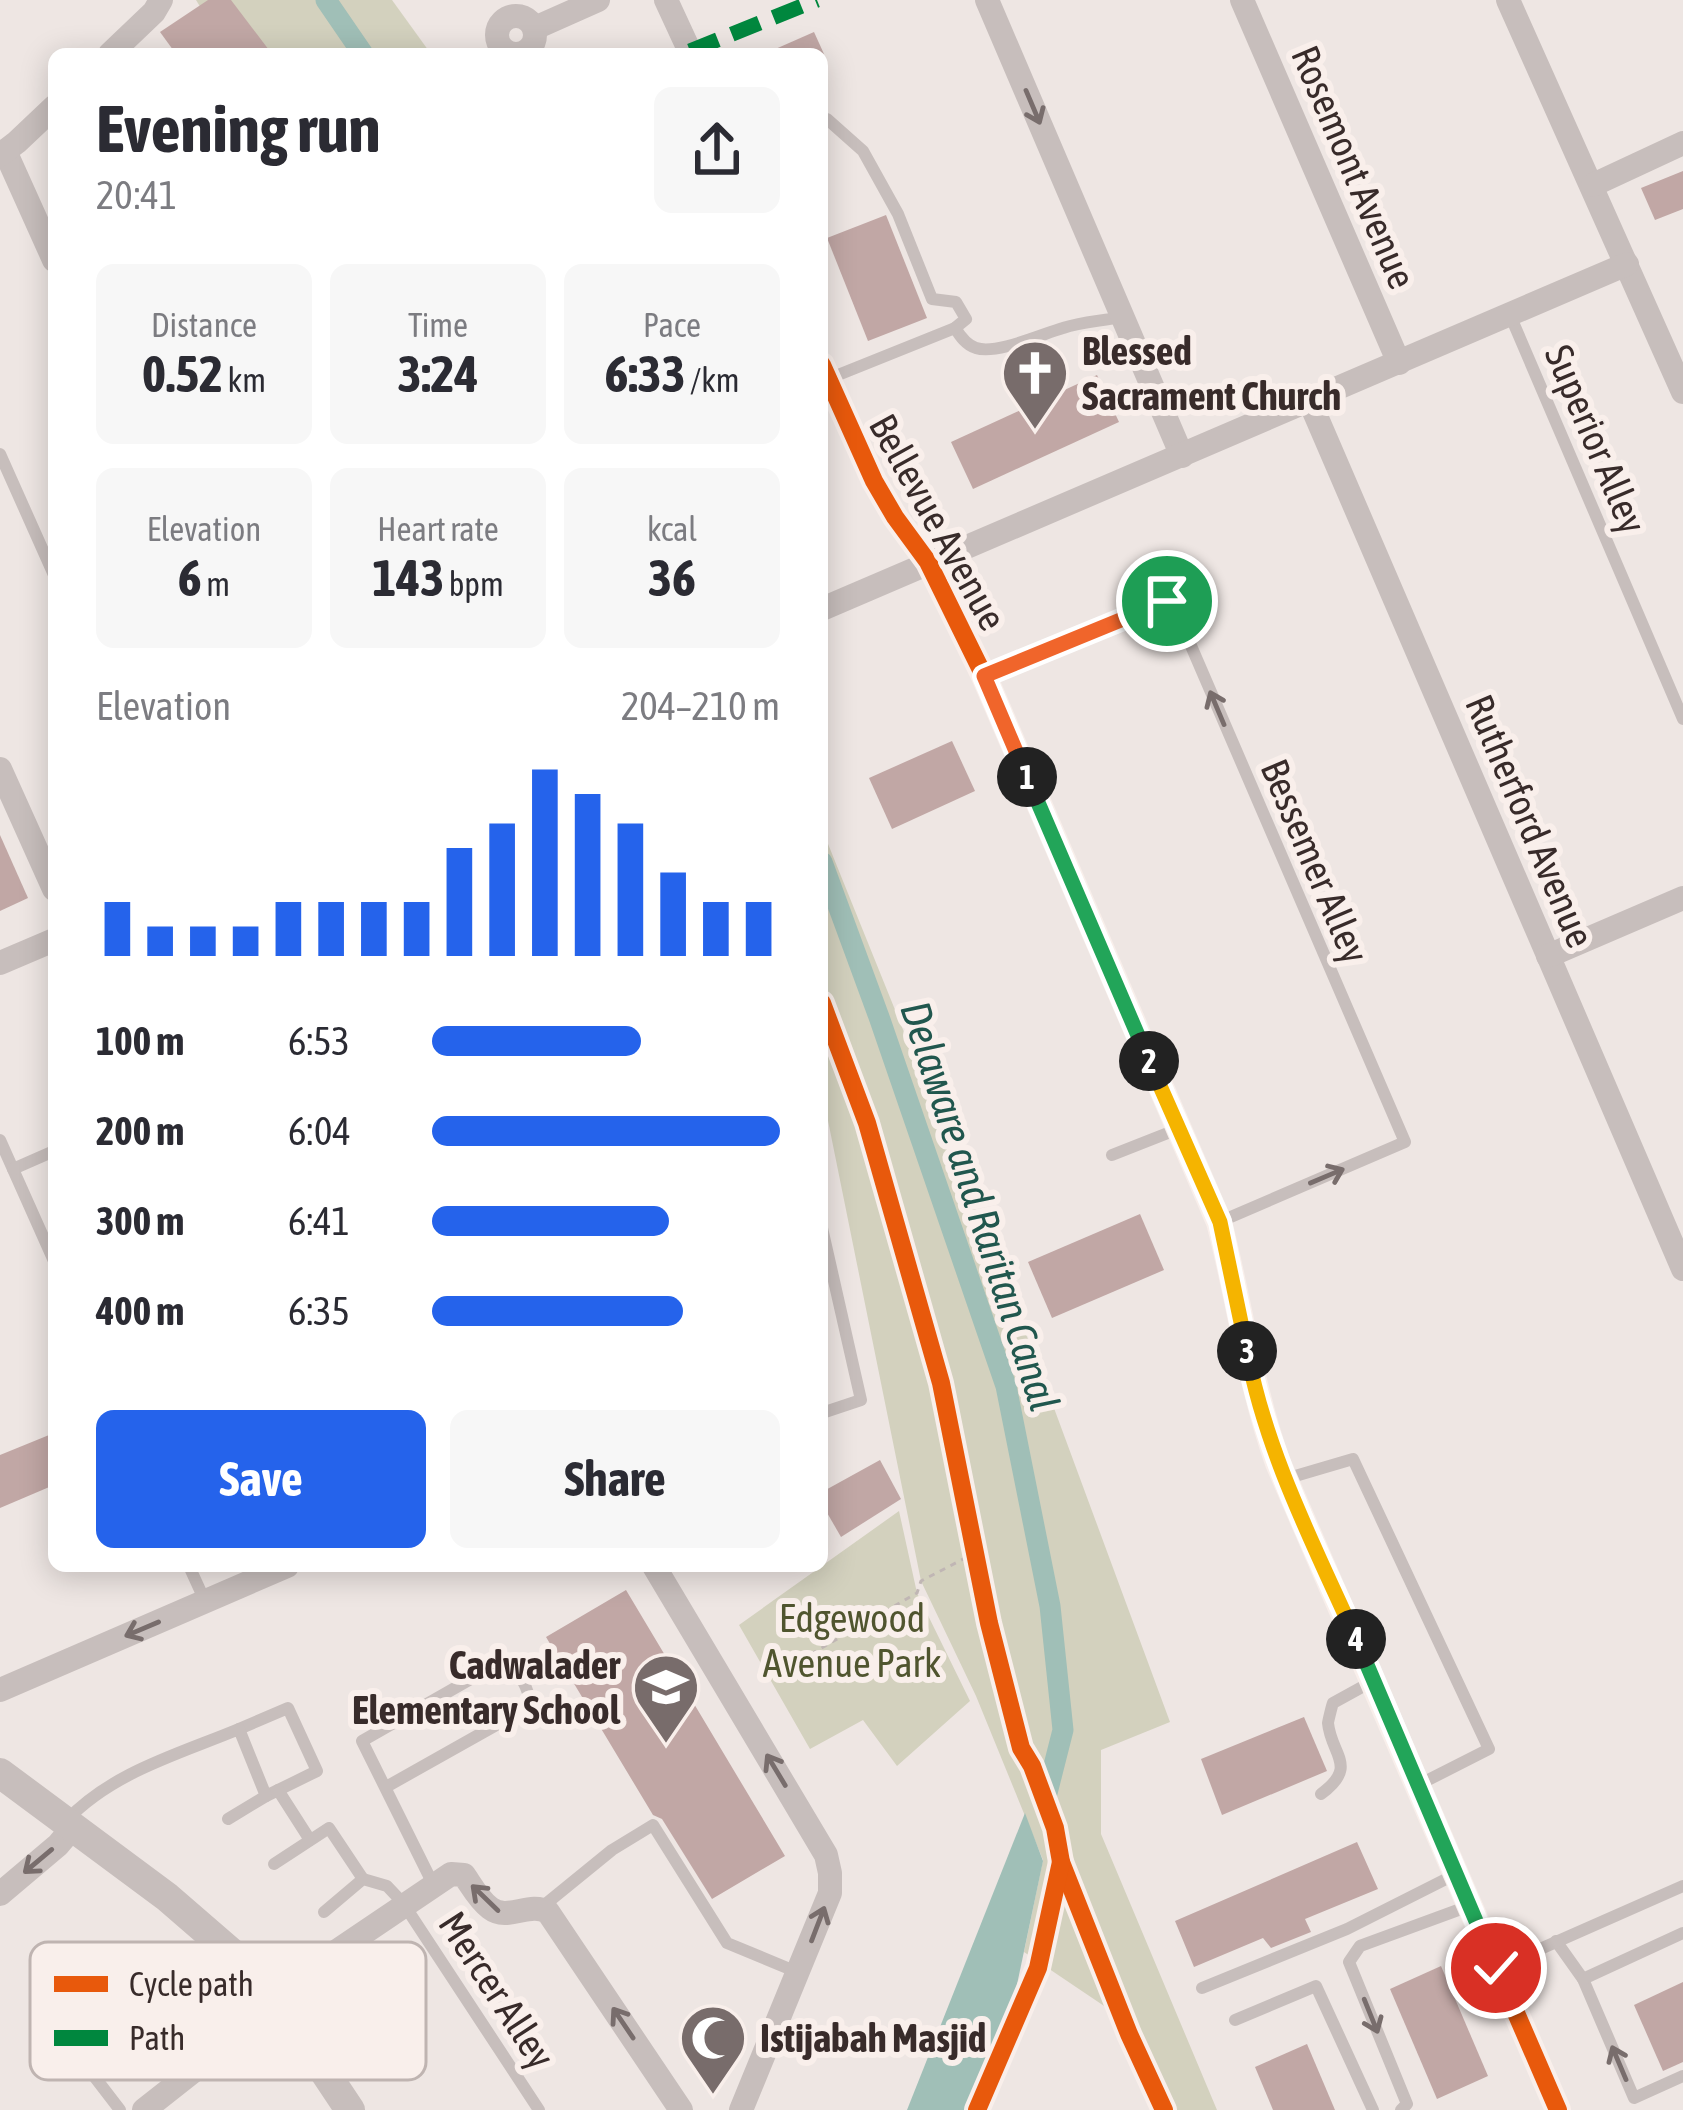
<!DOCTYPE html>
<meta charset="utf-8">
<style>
body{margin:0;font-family:"Asap Condensed",sans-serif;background:#f7f7f7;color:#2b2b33;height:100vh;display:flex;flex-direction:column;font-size:45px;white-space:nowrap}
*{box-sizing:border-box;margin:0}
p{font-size:39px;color:#7c7c81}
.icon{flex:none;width:66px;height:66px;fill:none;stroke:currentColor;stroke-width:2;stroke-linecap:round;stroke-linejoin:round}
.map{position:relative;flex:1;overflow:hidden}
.panel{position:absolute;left:48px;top:48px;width:780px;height:1524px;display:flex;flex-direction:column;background:#fff;border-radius:18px;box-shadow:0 6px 30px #0003}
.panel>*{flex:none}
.pin{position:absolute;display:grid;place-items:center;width:102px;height:102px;color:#fff;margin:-51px;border:6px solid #fff;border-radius:50%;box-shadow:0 3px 12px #0007}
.km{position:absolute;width:60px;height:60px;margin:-30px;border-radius:50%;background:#222;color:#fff;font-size:33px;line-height:60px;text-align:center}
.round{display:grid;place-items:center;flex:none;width:126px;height:126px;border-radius:18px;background:#f7f7f7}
.overview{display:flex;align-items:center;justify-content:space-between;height:204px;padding:0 48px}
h1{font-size:66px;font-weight:700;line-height:90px}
.metrics{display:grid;grid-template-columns:repeat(3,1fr);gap:18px;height:204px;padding:12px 48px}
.metrics div{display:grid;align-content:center;border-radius:18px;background:#f7f7f7;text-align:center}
.metrics b{font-size:51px;font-weight:700}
.metrics small{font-size:33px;font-weight:400}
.metrics p{font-size:33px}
.chart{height:336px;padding:24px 48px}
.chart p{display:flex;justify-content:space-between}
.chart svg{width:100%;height:216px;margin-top:12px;stroke:#2563eb;stroke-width:6}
.primary-button{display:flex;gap:24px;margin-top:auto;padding:24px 48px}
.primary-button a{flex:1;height:138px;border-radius:18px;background:#2563eb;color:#fff;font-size:48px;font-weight:700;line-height:138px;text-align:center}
.primary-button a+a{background:#f7f7f7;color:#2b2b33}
ul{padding:0 48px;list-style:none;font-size:39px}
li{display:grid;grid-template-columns:192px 144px 1fr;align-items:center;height:90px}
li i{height:30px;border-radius:15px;background:#2563eb}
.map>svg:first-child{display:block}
.green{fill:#d3d1be}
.water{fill:#a0bfb7}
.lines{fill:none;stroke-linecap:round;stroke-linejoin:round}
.canal{stroke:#a0bfb7;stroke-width:21}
.building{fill:#c1a7a5}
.path{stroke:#c0b6b4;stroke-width:3;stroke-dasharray:6 6;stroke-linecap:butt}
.service{stroke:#c7bebc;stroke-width:12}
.minor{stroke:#c7bebc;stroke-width:24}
.tertiary{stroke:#c7bebc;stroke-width:30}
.quiet{stroke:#00873e;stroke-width:15;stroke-dasharray:30 15;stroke-linecap:butt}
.cycleway-casing{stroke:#f9efeb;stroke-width:26}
.cycleway{stroke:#e8590c;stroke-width:18}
.oneway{stroke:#786d6c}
.split-1-casing{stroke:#fff;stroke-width:24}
.split-2-casing{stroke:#fff;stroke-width:24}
.split-3-casing{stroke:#fff;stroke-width:24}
.split-4-casing{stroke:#fff;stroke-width:24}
.split-5-casing{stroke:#fff;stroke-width:24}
.split-1{stroke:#f0652b;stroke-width:15}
.split-2{stroke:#22a559;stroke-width:15}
.split-3{stroke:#f5b400;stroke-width:15}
.split-4{stroke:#f5b400;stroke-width:15}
.split-5{stroke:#22a559;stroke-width:15}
.labels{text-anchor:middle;stroke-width:12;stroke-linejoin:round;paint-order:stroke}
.street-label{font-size:39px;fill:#382b2a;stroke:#f9efeb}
.poi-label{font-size:39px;font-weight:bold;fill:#382b2a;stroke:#f9efeb;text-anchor:start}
.park-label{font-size:39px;fill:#50552f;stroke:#f9efeb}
.water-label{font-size:42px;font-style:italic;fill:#21574e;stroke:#f9efeb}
.key{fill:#f9efeb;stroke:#bfb4b1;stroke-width:3}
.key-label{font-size:33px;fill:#382b2a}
</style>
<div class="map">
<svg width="1683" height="2110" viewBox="0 0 1683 2110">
<rect width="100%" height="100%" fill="#eee6e3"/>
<g class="green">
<path d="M196,0h196l39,54h-165l-59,-36z"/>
<path d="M822,829l212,525 136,368 -69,28v84l116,276h-56l-42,-94 -95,-64 19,-92 -67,-164 -55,-115 -99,-490z"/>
<path d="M899,1511l18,82 53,108 -73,65 -34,-46 -53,29 -71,-124z"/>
</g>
<path class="water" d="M1025,1813l18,48 -28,133 -49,116h-59z"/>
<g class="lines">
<g class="canal">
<path d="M326,0l37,54"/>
<path d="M822,862l57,155 127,369 44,220 13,124 -16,63"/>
</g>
</g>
<g class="building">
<path d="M208,0h23l41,54h-96l-16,-22z"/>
<path d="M814,32l10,22h-60z"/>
<path d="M1683,171v38l-28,11 -14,-32z"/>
<path d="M886,215l41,103 -59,23 -41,-103z"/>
<path d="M1097,375l22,47 -146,67 -22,-47z"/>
<path d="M952,741l23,50 -83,38 -23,-51z"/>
<path d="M0,835l28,63 -28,13z"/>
<path d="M1140,1214l24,56 -112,48 -24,-56z"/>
<path d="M54,1433v52l-54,23v-53z"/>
<path d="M880,1460l21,39 -60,38 -19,-33v-12z"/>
<path d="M626,1590l159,266 -73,43 -50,-80 -9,-4 -107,-178z"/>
<path d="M1304,1717l23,54 -105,44 -21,-56z"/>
<path d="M1357,1842l21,47 -73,30 6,13 -40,16 -8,-10 -69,29 -19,-46z"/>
<path d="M1441,1966l47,110 -51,23 -47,-110z"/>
<path d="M1683,1982v80l-20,9 -29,-66z"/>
<path d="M1307,2044l28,66h-62l-18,-43z"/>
</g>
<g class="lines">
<path class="path" d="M780,1672l137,-79 4,-12 54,-28"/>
<g class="service">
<path d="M822,121l5,-2 36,32 35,63 34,85 24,3 10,17 -11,9c5,8 11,17 21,20 20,7 66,-14 87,-20 18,-6 39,-7 58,-11"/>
<path d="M1510,315l173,404"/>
<path d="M828,379l127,-51"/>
<path d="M0,454l54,121"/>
<path d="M984,676l177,-74 12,2 232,538 -186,80"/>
<path d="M0,1140l54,121"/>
<path d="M1112,1155l66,-26"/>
<path d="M13,1169l41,-18"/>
<path d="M822,1228l39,172 -39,13"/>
<path d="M1285,1479l68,-20 136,290 -71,36"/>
<path d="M189,1566l16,35"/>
<path d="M239,1729l49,-21 29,63 -51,25"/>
<path d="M386,1787l144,-81c0,-17 -12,-37 -26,-46l-142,81 71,143"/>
<path d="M278,1790l32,50"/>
<path d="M1321,1794c38,-28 10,-39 7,-71 0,-1 4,-18 5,-20l40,-22"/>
<path d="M66,1821c46,-49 113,-67 173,-92l27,67 -38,23"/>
<path d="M274,1864l55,-36 34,51"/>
<path d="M542,1907l70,-57 41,-25 74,118 70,29"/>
<path d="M324,1912l39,-33 24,7 16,17 136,207"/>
<path d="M1556,1941l27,38 51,119 49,-22"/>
<path d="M1497,1968l186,-82"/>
<path d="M1583,1979l100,-46"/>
<path d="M1202,1988l145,-59 109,-55"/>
<path d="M1235,2020l81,-34 57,124"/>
<path d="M67,2041l53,69"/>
<path d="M1401,2110l6,-6 -58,-142 11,-16 109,-40"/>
</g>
<g class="minor">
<path d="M666,0l25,54"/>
<path d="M987,0l195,456"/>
<path d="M1242,0l157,363"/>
<path d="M1508,0l175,392"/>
<circle cx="516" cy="35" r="19"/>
<path d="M535,28l63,-28"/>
<path d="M110,54l44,-42 7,-12"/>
<path d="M5,151l49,109"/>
<path d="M0,155l17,-13 37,-35"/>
<path d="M1593,185l90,-42"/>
<path d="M822,365l52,116 21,36 33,45 56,114 235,546c21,81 31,163 59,241l280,647"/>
<path d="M1310,402l373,867"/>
<path d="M822,609l805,-345"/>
<path d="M0,769l54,120"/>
<path d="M1548,956l135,-58"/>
<path d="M0,963l54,-23"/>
<path d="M654,1566l172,289 4,18v20l-89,217"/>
<path d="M0,1690l287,-124"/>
<path d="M0,1894l58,-49 16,-19"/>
<path d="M144,2110l108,-85 45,-47 154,-104 13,1c7,10 15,25 26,33 18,14 39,-7 58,4l133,198"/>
</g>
<path class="tertiary" d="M0,1773l167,124 82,71 27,31 74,111"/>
<path class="quiet" d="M690,51l127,-51"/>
<g class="cycleway-casing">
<g id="cycleway">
<path d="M822,365l52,116 21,36 33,45 56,114 235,546c21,81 31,163 59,241l280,647"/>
<path d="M822,1003l45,120 74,260 48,240 32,125 11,18 23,62 6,34 68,172 35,76"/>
<path d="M977,2110l61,-142 23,-106"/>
</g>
</g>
<use href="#cycleway" class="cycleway"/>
</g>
<defs><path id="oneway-shaft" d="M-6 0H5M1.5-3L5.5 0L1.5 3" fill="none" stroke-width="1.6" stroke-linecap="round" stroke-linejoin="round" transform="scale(3)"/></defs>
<g class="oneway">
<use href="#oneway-shaft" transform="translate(1033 107) rotate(67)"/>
<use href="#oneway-shaft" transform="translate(1217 708) rotate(-113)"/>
<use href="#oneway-shaft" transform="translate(1327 1176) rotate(-23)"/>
<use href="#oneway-shaft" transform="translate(142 1629) rotate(157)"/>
<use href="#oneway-shaft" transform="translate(776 1770) rotate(-121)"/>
<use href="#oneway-shaft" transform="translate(38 1861) rotate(140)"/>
<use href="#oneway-shaft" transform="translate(485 1898) rotate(-136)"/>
<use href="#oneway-shaft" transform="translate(818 1924) rotate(-69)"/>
<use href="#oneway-shaft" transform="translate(1371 2016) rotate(68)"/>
<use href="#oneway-shaft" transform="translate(623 2023) rotate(-124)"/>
<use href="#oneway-shaft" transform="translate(1619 2063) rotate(-113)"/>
</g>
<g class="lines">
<g class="split-1-casing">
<path id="split-1" d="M1027,777l-43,-101 183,-75"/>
</g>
<g class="split-2-casing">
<path id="split-2" d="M1027,777l122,284"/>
</g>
<g class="split-3-casing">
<path id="split-3" d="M1149,1061l71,161 27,129"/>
</g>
<g class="split-4-casing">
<path id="split-4" d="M1247,1351c19,102 67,194 109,288"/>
</g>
<g class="split-5-casing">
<path id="split-5" d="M1356,1639l140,329"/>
</g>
<use href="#split-1" class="split-1"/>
<use href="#split-2" class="split-2"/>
<use href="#split-3" class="split-3"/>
<use href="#split-4" class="split-4"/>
<use href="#split-5" class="split-5"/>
</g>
<defs>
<g id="church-pin" transform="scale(3.45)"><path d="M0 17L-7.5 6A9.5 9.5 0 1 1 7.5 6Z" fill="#786c6b" stroke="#f9efeb"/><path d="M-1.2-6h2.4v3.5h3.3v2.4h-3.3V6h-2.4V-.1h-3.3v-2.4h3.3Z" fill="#fff"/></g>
<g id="school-pin" transform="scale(3.45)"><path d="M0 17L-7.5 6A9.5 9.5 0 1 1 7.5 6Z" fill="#786c6b" stroke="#f9efeb"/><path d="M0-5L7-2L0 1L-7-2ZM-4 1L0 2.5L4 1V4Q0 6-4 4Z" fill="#fff"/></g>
<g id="mosque-pin" transform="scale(3.45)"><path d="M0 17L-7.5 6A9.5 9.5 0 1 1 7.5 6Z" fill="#786c6b" stroke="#f9efeb"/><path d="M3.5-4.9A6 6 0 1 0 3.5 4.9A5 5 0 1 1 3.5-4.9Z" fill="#fff"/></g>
</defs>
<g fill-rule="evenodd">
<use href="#church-pin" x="1035" y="373"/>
<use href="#school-pin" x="666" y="1687"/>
<use href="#mosque-pin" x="713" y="2038"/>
</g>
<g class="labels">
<g class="street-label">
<text transform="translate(1354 167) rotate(67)" y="14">Rosemont Avenue</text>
<text transform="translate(1596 439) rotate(67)" y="14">Superior Alley</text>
<text transform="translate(938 522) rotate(61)" y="14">Bellevue Avenue</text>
<text transform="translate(1530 821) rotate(67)" y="14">Rutherford Avenue</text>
<text transform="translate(1315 861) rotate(67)" y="14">Bessemer Alley</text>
<text transform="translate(497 1990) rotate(57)" y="14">Mercer Alley</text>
</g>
<g class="poi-label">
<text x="1082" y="365">Blessed<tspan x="1082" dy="45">Sacrament Church</tspan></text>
<text x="620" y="1679" text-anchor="end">Cadwalader<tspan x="620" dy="45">Elementary School</tspan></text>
<text x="760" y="2052">Istijabah Masjid</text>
</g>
<g class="park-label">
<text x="852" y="1632">Edgewood<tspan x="852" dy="45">Avenue Park</tspan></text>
</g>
<g class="water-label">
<text transform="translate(980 1206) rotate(72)" y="15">Delaware and Raritan Canal</text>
</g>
</g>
<rect x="30" y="1942" width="396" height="138" rx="18" class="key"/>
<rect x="54" y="1976" width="54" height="16" fill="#e8590c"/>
<rect x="54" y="2030" width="54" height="16" fill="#00873e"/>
<g class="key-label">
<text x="129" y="1996">Cycle path</text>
<text x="129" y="2050">Path</text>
</g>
</svg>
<div class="pin" style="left:1167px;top:601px;background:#1e9e55"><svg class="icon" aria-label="arrive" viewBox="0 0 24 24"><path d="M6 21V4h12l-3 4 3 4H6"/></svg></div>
<div class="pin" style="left:1496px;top:1968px;background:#d93025"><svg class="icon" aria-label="check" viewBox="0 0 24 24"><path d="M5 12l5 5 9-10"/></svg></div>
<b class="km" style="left:1027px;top:777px">1</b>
<b class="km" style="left:1149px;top:1061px">2</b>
<b class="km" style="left:1247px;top:1351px">3</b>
<b class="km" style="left:1356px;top:1639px">4</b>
<section class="panel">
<div class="overview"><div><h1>Evening run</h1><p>20:41</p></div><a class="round"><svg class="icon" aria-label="share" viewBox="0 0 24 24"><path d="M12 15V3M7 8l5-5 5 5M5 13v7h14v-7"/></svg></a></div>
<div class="metrics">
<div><p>Distance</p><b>0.52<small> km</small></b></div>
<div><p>Time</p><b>3:24</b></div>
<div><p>Pace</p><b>6:33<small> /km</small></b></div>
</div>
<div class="metrics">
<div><p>Elevation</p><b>6<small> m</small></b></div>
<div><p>Heart rate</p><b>143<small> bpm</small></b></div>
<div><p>kcal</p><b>36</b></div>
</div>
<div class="chart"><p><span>Elevation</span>204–210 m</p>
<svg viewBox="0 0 160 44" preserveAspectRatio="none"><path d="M5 44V33M15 44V38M25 44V38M35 44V38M45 44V33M55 44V33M65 44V33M75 44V33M85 44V22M95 44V17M105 44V6M115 44V11M125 44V17M135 44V27M145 44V33M155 44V33"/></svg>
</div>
<ul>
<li><b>100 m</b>6:53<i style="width:60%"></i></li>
<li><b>200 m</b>6:04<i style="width:100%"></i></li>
<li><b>300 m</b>6:41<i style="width:68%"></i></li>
<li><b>400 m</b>6:35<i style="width:72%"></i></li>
</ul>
<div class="primary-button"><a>Save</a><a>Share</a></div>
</section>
</div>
